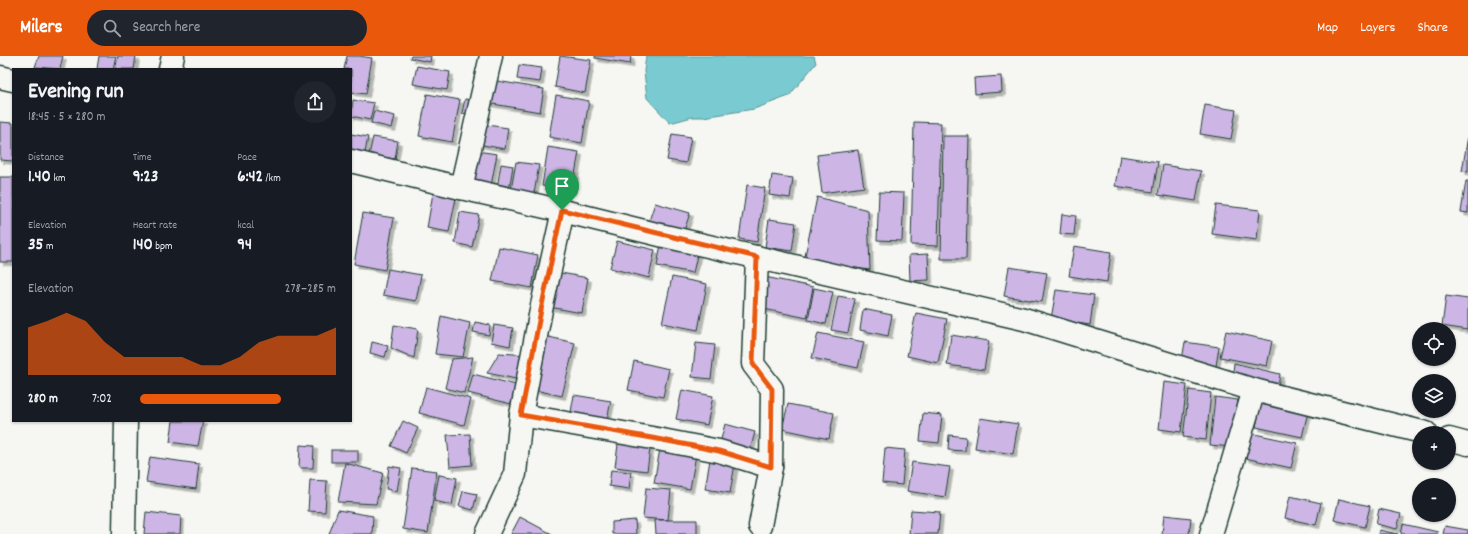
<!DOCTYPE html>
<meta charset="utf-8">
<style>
body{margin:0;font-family:Dekko,sans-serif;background:#20242c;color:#f1f3f6;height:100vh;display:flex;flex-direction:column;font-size:15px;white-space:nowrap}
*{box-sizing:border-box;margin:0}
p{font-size:13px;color:#9ea1a6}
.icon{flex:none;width:22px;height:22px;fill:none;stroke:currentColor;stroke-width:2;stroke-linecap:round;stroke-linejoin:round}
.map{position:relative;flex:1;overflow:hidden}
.sheet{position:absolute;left:12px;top:12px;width:340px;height:354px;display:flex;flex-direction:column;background:#171b24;border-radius:0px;box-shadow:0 1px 3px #0004}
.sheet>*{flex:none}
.fabs{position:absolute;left:1412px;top:266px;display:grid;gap:8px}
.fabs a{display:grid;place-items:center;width:44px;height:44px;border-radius:50%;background:#171b24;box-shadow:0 1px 3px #0004;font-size:20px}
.pin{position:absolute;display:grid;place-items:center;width:34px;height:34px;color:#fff;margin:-41px -17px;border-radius:50% 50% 50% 0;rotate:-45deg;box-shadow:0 0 4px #0007}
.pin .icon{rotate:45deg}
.round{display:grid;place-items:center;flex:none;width:42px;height:42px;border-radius:21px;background:#20242c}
.head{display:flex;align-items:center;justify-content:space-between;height:68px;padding:0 16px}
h1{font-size:22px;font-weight:800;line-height:30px}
.figures{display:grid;grid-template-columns:repeat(3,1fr);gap:6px;height:68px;padding:4px 16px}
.figures div{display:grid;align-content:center}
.figures b{font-size:17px;font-weight:800}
.figures small{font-size:11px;font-weight:400}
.figures p{font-size:11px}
.chart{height:112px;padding:8px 16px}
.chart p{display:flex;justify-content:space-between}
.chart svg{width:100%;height:72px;margin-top:4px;fill:#ea580c;opacity:.7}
ul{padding:0 16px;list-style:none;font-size:13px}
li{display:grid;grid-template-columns:64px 48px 1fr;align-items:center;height:30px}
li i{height:10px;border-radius:5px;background:#ea580c}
header{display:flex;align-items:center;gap:24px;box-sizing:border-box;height:56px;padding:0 20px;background:#ea580c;color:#fff}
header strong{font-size:19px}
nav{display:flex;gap:22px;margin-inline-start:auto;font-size:14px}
.search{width:280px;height:36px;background:#20242c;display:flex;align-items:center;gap:10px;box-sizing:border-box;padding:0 14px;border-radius:22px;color:#9ea1a6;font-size:15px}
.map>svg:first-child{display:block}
.water{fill:#7acbd1;stroke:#569292}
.building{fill:#cdb5e5;stroke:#1f3d34;filter:url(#shadow)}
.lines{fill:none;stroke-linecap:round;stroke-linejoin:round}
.minor-casing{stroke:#1f3d34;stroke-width:25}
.minor{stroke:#f6f6f2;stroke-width:22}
.route-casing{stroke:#fff;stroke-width:8}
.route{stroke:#ea580c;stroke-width:5}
</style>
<header>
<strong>Milers</strong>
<div class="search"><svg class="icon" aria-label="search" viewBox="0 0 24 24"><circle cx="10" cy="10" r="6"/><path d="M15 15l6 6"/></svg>Search here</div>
<nav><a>Map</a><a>Layers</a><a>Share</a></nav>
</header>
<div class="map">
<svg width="1468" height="478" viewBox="0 0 1468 478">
<defs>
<filter id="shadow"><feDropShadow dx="3.5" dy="3.5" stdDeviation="0" flood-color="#0004"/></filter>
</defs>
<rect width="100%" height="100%" fill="#f6f6f2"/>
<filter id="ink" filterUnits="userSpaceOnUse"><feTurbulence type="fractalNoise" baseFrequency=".025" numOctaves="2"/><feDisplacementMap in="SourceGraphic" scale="8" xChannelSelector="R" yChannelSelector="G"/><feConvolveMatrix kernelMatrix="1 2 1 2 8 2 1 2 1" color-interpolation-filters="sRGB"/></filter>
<g filter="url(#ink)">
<path class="water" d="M646,0h168l2,7 -27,33 -35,13 -51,8h-11l-22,6 -23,-25 -3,-27z"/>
<g class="building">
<path d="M39,0h24l-3,13 -25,-2z"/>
<path d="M99,0h17l-3,13h-16z"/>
<path d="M118,0h18l-2,13h-19z"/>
<path d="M347,0h12l13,2 -6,36 -15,-2v-23h-7z"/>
<path d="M411,0h20l-1,6 -20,-4z"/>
<path d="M560,0l31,4 -6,33 -30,-6z"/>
<path d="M595,0h36l-1,8 -35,-6z"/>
<path d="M519,9l23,3 -2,14 -23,-3z"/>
<path d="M417,10l33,6 -3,18 -34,-6z"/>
<path d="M1001,20l1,16 -27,2 -1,-16z"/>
<path d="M491,24l53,9 -4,23 -53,-9z"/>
<path d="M427,38l33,6 -8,42 -33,-6z"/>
<path d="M556,39l33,6 -7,42 -33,-6z"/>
<path d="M465,43l13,2 -2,15 -14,-3z"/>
<path d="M353,44l21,3 -4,17 -19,-4z"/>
<path d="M1205,49l31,5 -5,29 -31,-5z"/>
<path d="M374,55l21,5 -3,12 -21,-5z"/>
<path d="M0,66l13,1v38l-13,-1z"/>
<path d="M914,66l27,1 -3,123 -27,-1z"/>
<path d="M480,68l28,4 -3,21 -28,-5z"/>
<path d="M351,78l17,3 -3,16 -14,-2z"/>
<path d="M672,78l19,3 -5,26 -19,-3z"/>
<path d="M943,80h26l-3,123h-25z"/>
<path d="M1468,80v36l-6,-1z"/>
<path d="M373,81l25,4 -3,18 -26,-4z"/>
<path d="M548,91l31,5 -7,39 -30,-5z"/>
<path d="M858,94l6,37 -42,6 -5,-38z"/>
<path d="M477,95l20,3 -6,32 -20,-3z"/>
<path d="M1120,100l38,6 -5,30 -38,-6z"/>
<path d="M516,106l23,3 -5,29 -23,-4z"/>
<path d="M501,108l12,2 -4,24 -12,-2z"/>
<path d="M1163,109l38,6 -5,30 -38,-6z"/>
<path d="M772,119l21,3 -3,20 -21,-3z"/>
<rect x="0" y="121" width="13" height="85"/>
<path d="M1466,125h2v32l-7,-1z"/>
<path d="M747,129l18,3 -8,54 -18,-3z"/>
<path d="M879,136l25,1 -2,48 -25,-1z"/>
<path d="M433,137l23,5 -7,34 -22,-4z"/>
<path d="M817,141l51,13 2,60 -66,-9z"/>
<path d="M655,147l35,10 -6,18 -35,-10z"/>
<path d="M1216,149l44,5 -3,30 -45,-6z"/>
<path d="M460,156l19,3 -7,32 -17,-4z"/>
<path d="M363,157l31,5 -9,52 -31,-6z"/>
<path d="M1062,158l14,2 -2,19 -14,-1z"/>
<path d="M769,163l27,4 -4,28 -27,-4z"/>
<path d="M617,185l38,9 -6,28 -39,-10z"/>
<path d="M661,188l37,7 -5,22 -36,-7z"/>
<path d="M1074,190l37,6 -4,30 -38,-6z"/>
<path d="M499,191l39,8 -6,33 -40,-7z"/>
<path d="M928,198l1,26 -19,1 -1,-26z"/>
<path d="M1009,211l38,6 -5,29 -38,-6z"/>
<path d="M388,213l33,6 -5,26 -33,-6z"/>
<path d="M556,216l32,6 -6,35 -33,-6z"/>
<path d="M672,221l35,7 -9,46 -36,-7z"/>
<path d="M765,221l48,10 -6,31 -48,-10z"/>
<path d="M814,232l19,4 -7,32 -18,-4z"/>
<path d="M1056,234l38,5 -4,30 -39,-6z"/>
<path d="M838,240l17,3 -7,34 -17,-3z"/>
<path d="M1446,240l22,3v31l-26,-4z"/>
<path d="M863,253l29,6 -4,21 -28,-6z"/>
<path d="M916,257l31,6 -9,44 -31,-7z"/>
<path d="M441,260l29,7 -7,34 -28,-3z"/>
<path d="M475,266l15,3 -1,10 -16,-3z"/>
<path d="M394,269l24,4 -4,29 -23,-10z"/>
<path d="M494,269l19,3 -3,18 -19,-4z"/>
<path d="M1226,275l46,10 -5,25 -47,-9z"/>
<path d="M818,277l46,9 -6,26 -46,-10z"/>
<path d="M540,279l35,8 -13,53 -36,-8z"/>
<path d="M951,279l38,6 -5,29 -37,-5z"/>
<path d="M372,286l16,4 -3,11 -15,-4z"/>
<path d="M1185,286l34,5 -3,19 -34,-6z"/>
<path d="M696,287l19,2 -4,34 -19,-2z"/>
<path d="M499,297l30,2 -8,25 -34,-7z"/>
<path d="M473,301l-9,36 -19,-5 7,-29z"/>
<path d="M634,305l35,8 -6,28 -35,-7z"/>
<path d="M1234,307l46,11 -3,19 -45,-12z"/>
<path d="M473,318l43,11 -5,19 -43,-11z"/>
<path d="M1164,326l23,3 -6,47 -22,-3z"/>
<path d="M426,331l45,12 -7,26 -45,-12z"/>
<path d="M682,334l31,6 -6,29 -31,-6z"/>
<path d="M1189,334l22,3 -5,47 -23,-3z"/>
<path d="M574,339l37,6 -6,28 -36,-6z"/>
<path d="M1215,341l23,3 -6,47 -22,-2z"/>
<path d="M1261,346l47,10 -6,25 -46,-10z"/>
<path d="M788,348l46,9 -5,26 -47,-10z"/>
<path d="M923,357l19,2 -3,28 -19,-2z"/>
<path d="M980,362l38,6 -5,30 -38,-6z"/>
<path d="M173,365h30l-5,25 -28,-4z"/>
<path d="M403,365l15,7 -12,25 -15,-7z"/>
<path d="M725,368l30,8 -6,23 -30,-8z"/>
<path d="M1250,377l47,10 -6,25 -46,-10z"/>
<path d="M470,378l2,31 -22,2 -3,-32z"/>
<path d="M949,379l17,2 -1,14 -17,-1z"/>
<path d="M619,381l32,5 -4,29 -32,-4z"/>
<path d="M661,387l36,6 -7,40 -36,-6z"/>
<path d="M300,389l14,1 -1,22h-14z"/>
<path d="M885,392l20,2 -3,35 -20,-2z"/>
<rect x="331" y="394" width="27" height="12"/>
<path d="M711,398l25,4 -6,35 -25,-4z"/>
<path d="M150,401l49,7 -3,25 -50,-7z"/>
<path d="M912,406l38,5 -5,30 -38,-6z"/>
<path d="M345,407l38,10 -7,31 -38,-2z"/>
<path d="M389,410l12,2 -4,23 -11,-2z"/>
<path d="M412,412l25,3 -9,62 -25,-4z"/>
<path d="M611,414l20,2 -2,17 -20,-3z"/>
<path d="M439,419l18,3 -5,27 -18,-4z"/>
<path d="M310,424l17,1 -2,31 -17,-1z"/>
<path d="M646,432l25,2 -3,30 -25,-2z"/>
<path d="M463,435l14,3 -4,16 -14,-4z"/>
<path d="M1290,440l31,7 -5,22 -31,-7z"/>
<path d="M1339,443l31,7 -5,21 -31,-7z"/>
<path d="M1379,453l22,5 -4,15 -21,-5z"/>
<path d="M338,454l35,6 -1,18h-43z"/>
<path d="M911,454l29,2 -2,22h-29z"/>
<path d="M146,456l35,4 -1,18h-36z"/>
<path d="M1164,459l27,3 -2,16h-27z"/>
<path d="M520,461l32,17h-41z"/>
<path d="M635,464l1,14h-24v-12z"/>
<path d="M655,464h42v14h-41z"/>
<path d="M1403,468l35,8 -1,2h-36z"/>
<path d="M1445,470l23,4v4h-25z"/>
<path d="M1379,474l19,4h-20z"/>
</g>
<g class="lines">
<g class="minor-casing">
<g id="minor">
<path d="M170,13l3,-13"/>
<path d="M0,21l13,3"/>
<path d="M351,105l110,27 102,23 97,24 364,84 230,71 172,43"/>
<path d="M461,132l30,-132"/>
<path d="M757,201l-4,107 19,25 -1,78"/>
<path d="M521,359l131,23 67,13 52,16 -11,59"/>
<path d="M1449,383l19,5"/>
<path d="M124,478l2,-113"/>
<path d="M487,478l28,-60 6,-59 20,-105 22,-99"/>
<path d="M1211,478l43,-144"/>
</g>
</g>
<use href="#minor" class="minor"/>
</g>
</g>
<g class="lines" filter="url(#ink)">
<g class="route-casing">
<path id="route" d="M562,154l195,47 -4,107 19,25 -1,78 -52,-16 -67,-13 -131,-23 20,-105z"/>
</g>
<use href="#route" class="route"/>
</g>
</svg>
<div class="fabs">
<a><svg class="icon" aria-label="locate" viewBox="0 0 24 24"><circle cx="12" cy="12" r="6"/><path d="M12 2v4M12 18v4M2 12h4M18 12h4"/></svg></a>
<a><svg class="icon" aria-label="layers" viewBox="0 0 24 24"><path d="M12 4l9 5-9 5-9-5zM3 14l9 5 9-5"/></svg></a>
<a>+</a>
<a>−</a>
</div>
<div class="pin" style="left:562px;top:154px;background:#1e9e55"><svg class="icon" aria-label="arrive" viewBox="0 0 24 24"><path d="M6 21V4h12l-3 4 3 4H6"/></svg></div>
<section class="sheet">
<div class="head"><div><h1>Evening run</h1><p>18:45 · 5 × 280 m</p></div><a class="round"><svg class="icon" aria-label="share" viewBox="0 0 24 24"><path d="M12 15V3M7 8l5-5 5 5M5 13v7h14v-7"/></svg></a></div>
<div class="figures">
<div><p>Distance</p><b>1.40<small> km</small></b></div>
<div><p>Time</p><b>9:23</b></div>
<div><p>Pace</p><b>6:42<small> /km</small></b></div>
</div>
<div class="figures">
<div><p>Elevation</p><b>35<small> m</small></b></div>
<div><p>Heart rate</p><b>140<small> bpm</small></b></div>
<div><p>kcal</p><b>94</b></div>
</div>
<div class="chart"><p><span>Elevation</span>278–285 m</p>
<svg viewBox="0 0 160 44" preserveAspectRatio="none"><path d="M0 44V15L10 11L20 6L30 11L40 24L50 33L60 33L70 33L80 33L90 38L100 38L110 33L120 24L130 20L140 20L150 20L160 15V44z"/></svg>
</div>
<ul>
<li><b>280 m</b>7:02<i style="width:72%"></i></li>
</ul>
</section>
</div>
